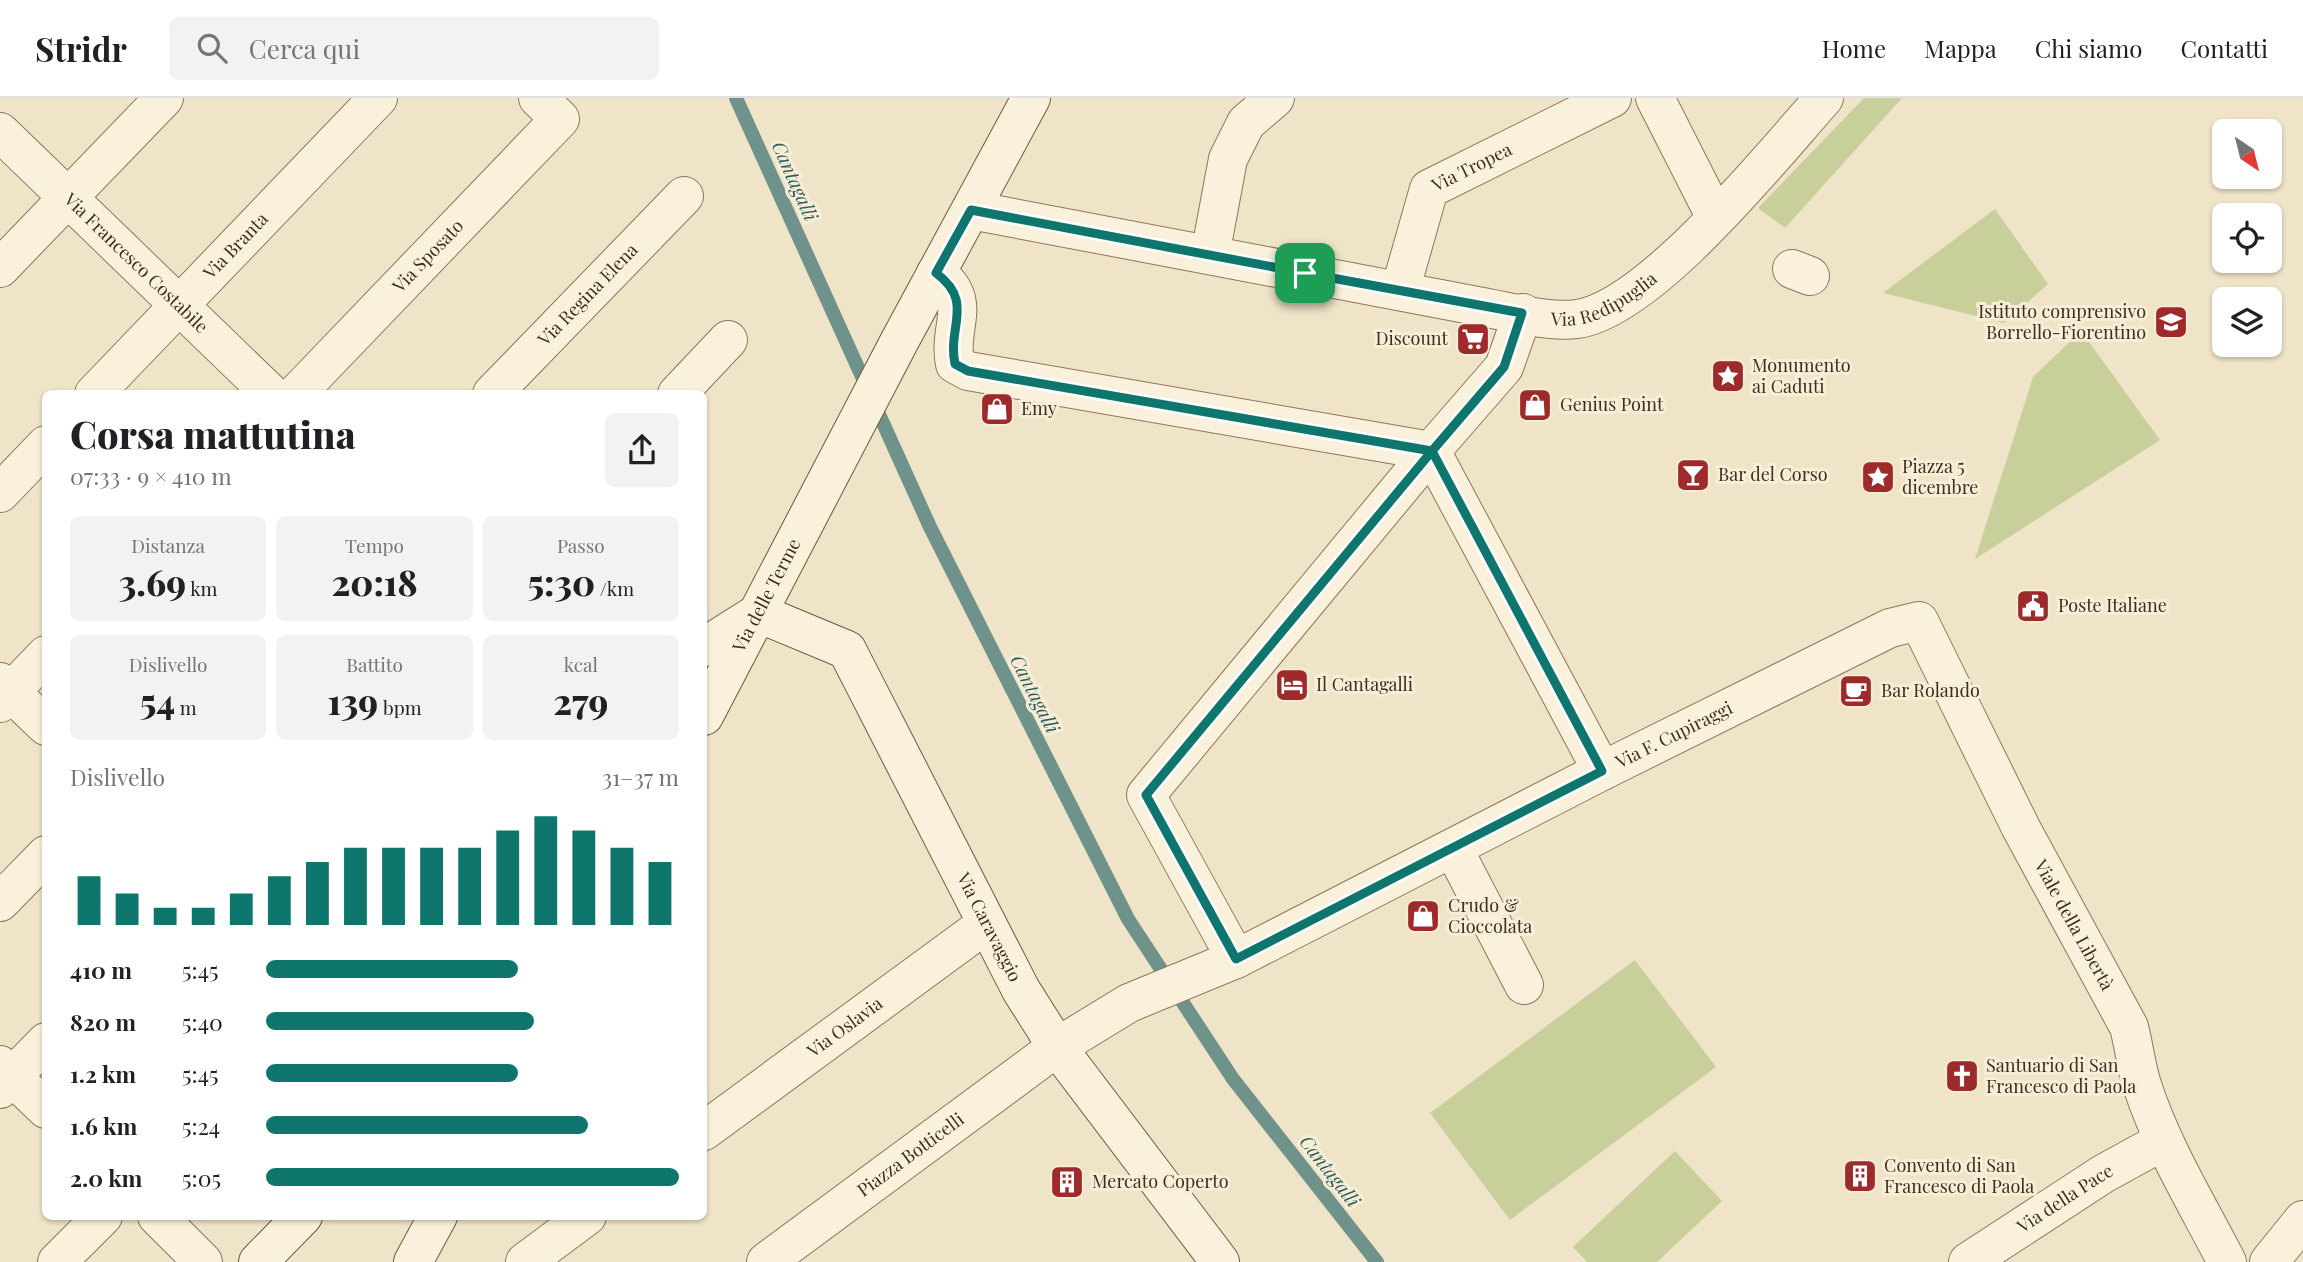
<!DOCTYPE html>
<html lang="it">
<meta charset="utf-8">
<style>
body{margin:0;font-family:"Playfair Display",serif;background:#f2f2f2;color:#202124;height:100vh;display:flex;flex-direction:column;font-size:26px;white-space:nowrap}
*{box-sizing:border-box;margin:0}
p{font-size:23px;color:#757577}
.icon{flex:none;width:38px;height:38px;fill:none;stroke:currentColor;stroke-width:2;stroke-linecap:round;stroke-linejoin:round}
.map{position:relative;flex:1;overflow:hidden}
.panel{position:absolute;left:42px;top:292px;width:665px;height:830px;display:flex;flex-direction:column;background:#fff;border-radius:10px;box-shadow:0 2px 5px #0004}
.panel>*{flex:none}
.needle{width:46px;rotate:145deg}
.controls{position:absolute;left:2212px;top:21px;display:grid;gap:14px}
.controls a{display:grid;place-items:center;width:70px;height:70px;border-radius:10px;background:#fff;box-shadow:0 2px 5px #0004;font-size:35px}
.pin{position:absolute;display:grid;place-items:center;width:60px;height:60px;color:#fff;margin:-30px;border-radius:14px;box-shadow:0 4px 10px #0006}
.round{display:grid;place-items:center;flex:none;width:74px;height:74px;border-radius:10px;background:#f2f2f2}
.headline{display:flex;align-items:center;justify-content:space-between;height:119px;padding:0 28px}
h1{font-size:38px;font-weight:800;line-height:52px}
.metrics{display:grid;grid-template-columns:repeat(3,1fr);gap:10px;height:119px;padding:7px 28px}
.metrics div{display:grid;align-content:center;border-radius:10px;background:#f2f2f2;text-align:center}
.metrics b{font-size:35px;font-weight:800}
.metrics small{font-size:19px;font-weight:400}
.metrics p{font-size:19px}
.chart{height:196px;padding:14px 28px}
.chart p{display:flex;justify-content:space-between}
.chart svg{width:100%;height:126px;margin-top:7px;stroke:#0f766e;stroke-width:6}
ul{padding:0 28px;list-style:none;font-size:23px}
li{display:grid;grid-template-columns:112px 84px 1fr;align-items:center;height:52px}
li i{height:18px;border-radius:9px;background:#0f766e}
header{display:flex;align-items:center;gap:42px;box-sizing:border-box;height:98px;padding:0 35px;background:#fff;border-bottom:2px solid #e0e0e0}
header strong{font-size:33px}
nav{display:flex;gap:38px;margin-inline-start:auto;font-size:24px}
.search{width:490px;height:63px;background:#f2f2f2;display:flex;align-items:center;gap:18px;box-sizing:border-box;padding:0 24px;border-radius:10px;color:#757577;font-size:26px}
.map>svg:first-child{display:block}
.green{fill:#c9cf9b}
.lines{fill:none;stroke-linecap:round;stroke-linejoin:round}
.stream{stroke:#6f938a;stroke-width:14}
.street-casing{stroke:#8d765c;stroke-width:40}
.secondary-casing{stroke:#6f573f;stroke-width:40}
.street{stroke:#faf1dc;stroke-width:38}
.secondary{stroke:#faf1dc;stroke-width:38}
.route-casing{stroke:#fff;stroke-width:14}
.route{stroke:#0f766e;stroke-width:9}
.labels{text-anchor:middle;stroke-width:6;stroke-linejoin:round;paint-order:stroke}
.street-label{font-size:18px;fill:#3d2e20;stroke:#f7eed8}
.poi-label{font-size:18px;fill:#3d2e20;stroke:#f7eed8;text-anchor:start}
.water-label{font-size:19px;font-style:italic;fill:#2f5d5a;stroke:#f7eed8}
</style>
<header>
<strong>Stridr</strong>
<div class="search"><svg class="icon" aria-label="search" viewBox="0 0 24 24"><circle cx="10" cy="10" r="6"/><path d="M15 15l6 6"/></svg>Cerca qui</div>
<nav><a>Home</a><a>Mappa</a><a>Chi siamo</a><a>Contatti</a></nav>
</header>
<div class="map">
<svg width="2303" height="1164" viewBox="0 0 2303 1164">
<rect width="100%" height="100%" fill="#f0e4c8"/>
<g class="green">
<path d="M1864,0h38l-117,130 -27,-20z"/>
<path d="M1995,111l53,75 -44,39 -121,-30z"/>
<path d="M2081,233l79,109 -185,119 58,-182z"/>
<path d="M1635,862l81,107 -206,153 -80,-107z"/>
<path d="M1675,1053l47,50 -65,61h-70l-14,-15z"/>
</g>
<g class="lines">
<path class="stream" d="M736,0l194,429 198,392 105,160 144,183"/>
<g class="street-casing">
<g id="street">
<path d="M1655,0l61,120"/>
<path id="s1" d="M0,34l271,262"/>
<path id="s2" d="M971,112l506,96c30,5 70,17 100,13 73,-10 196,-164 247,-221"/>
<path d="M1210,157l18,-96 18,-36 29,-25"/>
<path d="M0,170l164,-170"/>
<path d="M1792,171l18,7"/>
<path d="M936,175c39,28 11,53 19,91l13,7 463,80 171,320"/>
<path id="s3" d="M1400,193l29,-102 183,-91"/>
<path id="s4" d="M94,296l284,-296"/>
<path id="s5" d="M296,296l264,-275 -22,-21"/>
<path id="s6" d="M492,296l192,-198"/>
<path d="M677,296l51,-54"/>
<path d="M0,395l46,-48"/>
<path d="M704,549l54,-34"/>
<path d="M0,584l46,44"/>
<path d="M0,605l46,-48"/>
<path d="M1453,750l71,137"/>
<path d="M0,804l46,-47"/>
<path d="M1236,861l-90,-164 285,-344 73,-84 19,-54"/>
<path d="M0,967l46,44"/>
<path d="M0,991l46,-47"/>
<path id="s7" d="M704,1033l282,-207"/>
<path d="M157,1118l46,46"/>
<path d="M57,1164l46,-46"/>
<path d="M525,1164l62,-46"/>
<path id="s8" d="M766,1164l291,-215 72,-44 107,-44 366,-188 288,-143 29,-7 102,207 108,199c5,19 7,39 13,58 20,62 55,119 85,177"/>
<path id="s9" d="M1968,1164l135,-88 60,-33"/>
<path d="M2269,1164l34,-42"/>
</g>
</g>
<g class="secondary-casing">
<g id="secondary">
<path id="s10" d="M758,515l89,37 174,340 36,57 163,215"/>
<path id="s11" d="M704,618l195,-374 132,-244"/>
<path d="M258,1164l45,-46"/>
<path d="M413,1164l25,-46"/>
</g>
</g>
<use href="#street" class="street"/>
<use href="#secondary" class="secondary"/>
</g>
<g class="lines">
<g class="route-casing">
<path id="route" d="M1305,175l-334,-63 -35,63c39,29 11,53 19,91l13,7 464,80 -286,344 90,164 366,-188 -170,-320 72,-84 18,-54 -217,-40"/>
</g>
<use href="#route" class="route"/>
</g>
<defs>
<g id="school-square" transform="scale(1.75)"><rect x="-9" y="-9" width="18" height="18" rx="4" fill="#9e2a2b" stroke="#f7eed8"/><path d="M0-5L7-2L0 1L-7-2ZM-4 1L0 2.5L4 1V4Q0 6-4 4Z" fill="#fff"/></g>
<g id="supermarket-square" transform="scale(1.75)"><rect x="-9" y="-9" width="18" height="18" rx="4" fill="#9e2a2b" stroke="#f7eed8"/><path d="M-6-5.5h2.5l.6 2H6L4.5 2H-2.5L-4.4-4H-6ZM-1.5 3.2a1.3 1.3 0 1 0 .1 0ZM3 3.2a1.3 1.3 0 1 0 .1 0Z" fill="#fff"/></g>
<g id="sight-square" transform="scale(1.75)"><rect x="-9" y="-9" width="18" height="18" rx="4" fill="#9e2a2b" stroke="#f7eed8"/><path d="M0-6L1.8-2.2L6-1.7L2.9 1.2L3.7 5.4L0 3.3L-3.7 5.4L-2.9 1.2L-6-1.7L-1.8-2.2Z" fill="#fff"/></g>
<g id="shop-square" transform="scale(1.75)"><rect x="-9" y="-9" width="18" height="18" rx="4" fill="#9e2a2b" stroke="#f7eed8"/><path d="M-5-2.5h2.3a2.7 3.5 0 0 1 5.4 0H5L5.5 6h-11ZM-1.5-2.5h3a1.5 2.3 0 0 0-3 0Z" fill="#fff"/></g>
<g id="bar-square" transform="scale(1.75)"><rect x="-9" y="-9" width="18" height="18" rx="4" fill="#9e2a2b" stroke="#f7eed8"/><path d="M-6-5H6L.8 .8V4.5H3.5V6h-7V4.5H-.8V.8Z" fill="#fff"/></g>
<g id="civic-square" transform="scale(1.75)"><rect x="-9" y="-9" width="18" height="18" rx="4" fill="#9e2a2b" stroke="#f7eed8"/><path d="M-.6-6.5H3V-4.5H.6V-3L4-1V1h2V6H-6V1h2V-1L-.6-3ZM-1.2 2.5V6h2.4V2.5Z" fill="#fff"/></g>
<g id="hotel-square" transform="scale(1.75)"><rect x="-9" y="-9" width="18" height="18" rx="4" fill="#9e2a2b" stroke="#f7eed8"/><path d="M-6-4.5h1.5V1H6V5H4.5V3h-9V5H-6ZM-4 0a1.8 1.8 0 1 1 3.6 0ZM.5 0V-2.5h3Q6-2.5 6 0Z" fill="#fff"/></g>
<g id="cafe-square" transform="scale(1.75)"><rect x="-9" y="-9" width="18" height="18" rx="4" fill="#9e2a2b" stroke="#f7eed8"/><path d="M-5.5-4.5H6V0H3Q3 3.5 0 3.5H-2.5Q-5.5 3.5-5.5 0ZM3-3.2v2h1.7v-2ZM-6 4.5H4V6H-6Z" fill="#fff"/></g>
<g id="church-square" transform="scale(1.75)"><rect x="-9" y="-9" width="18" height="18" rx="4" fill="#9e2a2b" stroke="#f7eed8"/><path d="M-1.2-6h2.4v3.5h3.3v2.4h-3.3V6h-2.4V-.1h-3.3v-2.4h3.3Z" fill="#fff"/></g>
<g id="building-square" transform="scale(1.75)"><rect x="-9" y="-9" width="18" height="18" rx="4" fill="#9e2a2b" stroke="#f7eed8"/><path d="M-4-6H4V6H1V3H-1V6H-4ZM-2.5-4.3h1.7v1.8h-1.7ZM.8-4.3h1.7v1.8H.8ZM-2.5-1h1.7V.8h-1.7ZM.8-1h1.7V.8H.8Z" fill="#fff"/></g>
</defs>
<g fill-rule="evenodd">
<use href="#school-square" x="2171" y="224"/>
<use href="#supermarket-square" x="1473" y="241"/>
<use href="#sight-square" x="1728" y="278"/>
<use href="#shop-square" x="1535" y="307"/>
<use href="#shop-square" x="997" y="311"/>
<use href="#bar-square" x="1693" y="377"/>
<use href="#sight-square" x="1878" y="379"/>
<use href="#civic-square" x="2033" y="508"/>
<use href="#hotel-square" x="1292" y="587"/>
<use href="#cafe-square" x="1856" y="593"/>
<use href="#shop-square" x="1423" y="818"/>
<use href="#church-square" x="1962" y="978"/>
<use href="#building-square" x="1860" y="1078"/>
<use href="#building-square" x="1067" y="1084"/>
</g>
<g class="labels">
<g class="street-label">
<text dy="6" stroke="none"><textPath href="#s3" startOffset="154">Via Tropea</textPath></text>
<text dy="6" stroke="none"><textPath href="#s4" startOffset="205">Via Branta</textPath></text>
<text dy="6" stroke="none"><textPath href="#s5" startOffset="191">Via Sposato</textPath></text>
<text dy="6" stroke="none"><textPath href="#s1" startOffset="189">Via Francesco Costabile</textPath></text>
<text dy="6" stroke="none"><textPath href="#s2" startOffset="648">Via Redipuglia</textPath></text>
<text dy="6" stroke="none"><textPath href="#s6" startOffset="138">Via Regina Elena</textPath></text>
<text dy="6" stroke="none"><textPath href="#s11" startOffset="136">Via delle Terme</textPath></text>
<text dy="6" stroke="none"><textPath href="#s8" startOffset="1054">Via F. Cupiraggi</textPath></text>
<text dy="6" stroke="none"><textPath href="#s8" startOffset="1666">Viale della Libertà</textPath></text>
<text dy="6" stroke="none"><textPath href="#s10" startOffset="408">Via Caravaggio</textPath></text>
<text dy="6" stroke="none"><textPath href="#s7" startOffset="175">Via Oslavia</textPath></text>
<text dy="6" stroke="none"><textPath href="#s8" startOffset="180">Piazza Botticelli</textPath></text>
<text dy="6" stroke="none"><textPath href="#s9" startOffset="116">Via della Pace</textPath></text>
</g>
<g class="poi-label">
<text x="2146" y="220" text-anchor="end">Istituto comprensivo<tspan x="2146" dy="21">Borrello-Fiorentino</tspan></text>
<text x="1448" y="247" text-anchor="end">Discount</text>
<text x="1752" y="274">Monumento<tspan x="1752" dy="21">ai Caduti</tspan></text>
<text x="1560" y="313">Genius Point</text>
<text x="1021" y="317">Emy</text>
<text x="1902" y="375">Piazza 5<tspan x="1902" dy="21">dicembre</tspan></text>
<text x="1718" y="383">Bar del Corso</text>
<text x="2058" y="514">Poste Italiane</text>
<text x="1316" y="593">Il Cantagalli</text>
<text x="1881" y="599">Bar Rolando</text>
<text x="1448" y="814">Crudo &amp;<tspan x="1448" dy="21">Cioccolata</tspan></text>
<text x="1986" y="974">Santuario di San<tspan x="1986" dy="21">Francesco di Paola</tspan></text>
<text x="1884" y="1074">Convento di San<tspan x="1884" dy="21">Francesco di Paola</tspan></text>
<text x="1092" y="1090">Mercato Coperto</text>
</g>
<g class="water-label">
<text transform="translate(795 83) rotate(66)" y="7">Cantagalli</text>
<text transform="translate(1035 596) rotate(63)" y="7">Cantagalli</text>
<text transform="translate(1330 1073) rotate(52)" y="7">Cantagalli</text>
</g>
</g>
</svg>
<div class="controls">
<a><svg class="needle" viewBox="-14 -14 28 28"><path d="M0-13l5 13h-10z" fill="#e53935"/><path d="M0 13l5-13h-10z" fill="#757577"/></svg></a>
<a><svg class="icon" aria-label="locate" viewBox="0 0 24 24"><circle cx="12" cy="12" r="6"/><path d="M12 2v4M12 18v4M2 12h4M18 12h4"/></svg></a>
<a><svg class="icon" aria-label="layers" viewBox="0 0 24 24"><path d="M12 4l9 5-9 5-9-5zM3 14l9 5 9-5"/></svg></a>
</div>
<div class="pin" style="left:1305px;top:175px;background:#1e9e55"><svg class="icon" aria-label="arrive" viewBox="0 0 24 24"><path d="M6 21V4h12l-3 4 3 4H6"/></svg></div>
<section class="panel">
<div class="headline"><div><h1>Corsa mattutina</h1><p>07:33 · 9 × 410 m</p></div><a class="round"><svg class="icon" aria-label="share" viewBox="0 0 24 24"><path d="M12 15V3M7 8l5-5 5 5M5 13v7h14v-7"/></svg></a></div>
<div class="metrics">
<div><p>Distanza</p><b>3.69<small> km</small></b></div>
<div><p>Tempo</p><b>20:18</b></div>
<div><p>Passo</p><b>5:30<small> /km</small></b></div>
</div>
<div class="metrics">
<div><p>Dislivello</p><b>54<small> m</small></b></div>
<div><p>Battito</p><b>139<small> bpm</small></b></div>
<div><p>kcal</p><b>279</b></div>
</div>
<div class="chart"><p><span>Dislivello</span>31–37 m</p>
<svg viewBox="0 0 160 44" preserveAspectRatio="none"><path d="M5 44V27M15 44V33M25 44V38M35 44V38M45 44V33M55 44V27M65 44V22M75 44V17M85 44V17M95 44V17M105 44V17M115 44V11M125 44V6M135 44V11M145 44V17M155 44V22"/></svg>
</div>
<ul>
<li><b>410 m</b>5:45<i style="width:61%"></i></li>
<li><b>820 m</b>5:40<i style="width:65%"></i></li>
<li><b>1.2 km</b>5:45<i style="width:61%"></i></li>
<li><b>1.6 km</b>5:24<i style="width:78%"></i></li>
<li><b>2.0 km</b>5:05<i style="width:100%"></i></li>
</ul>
</section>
</div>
